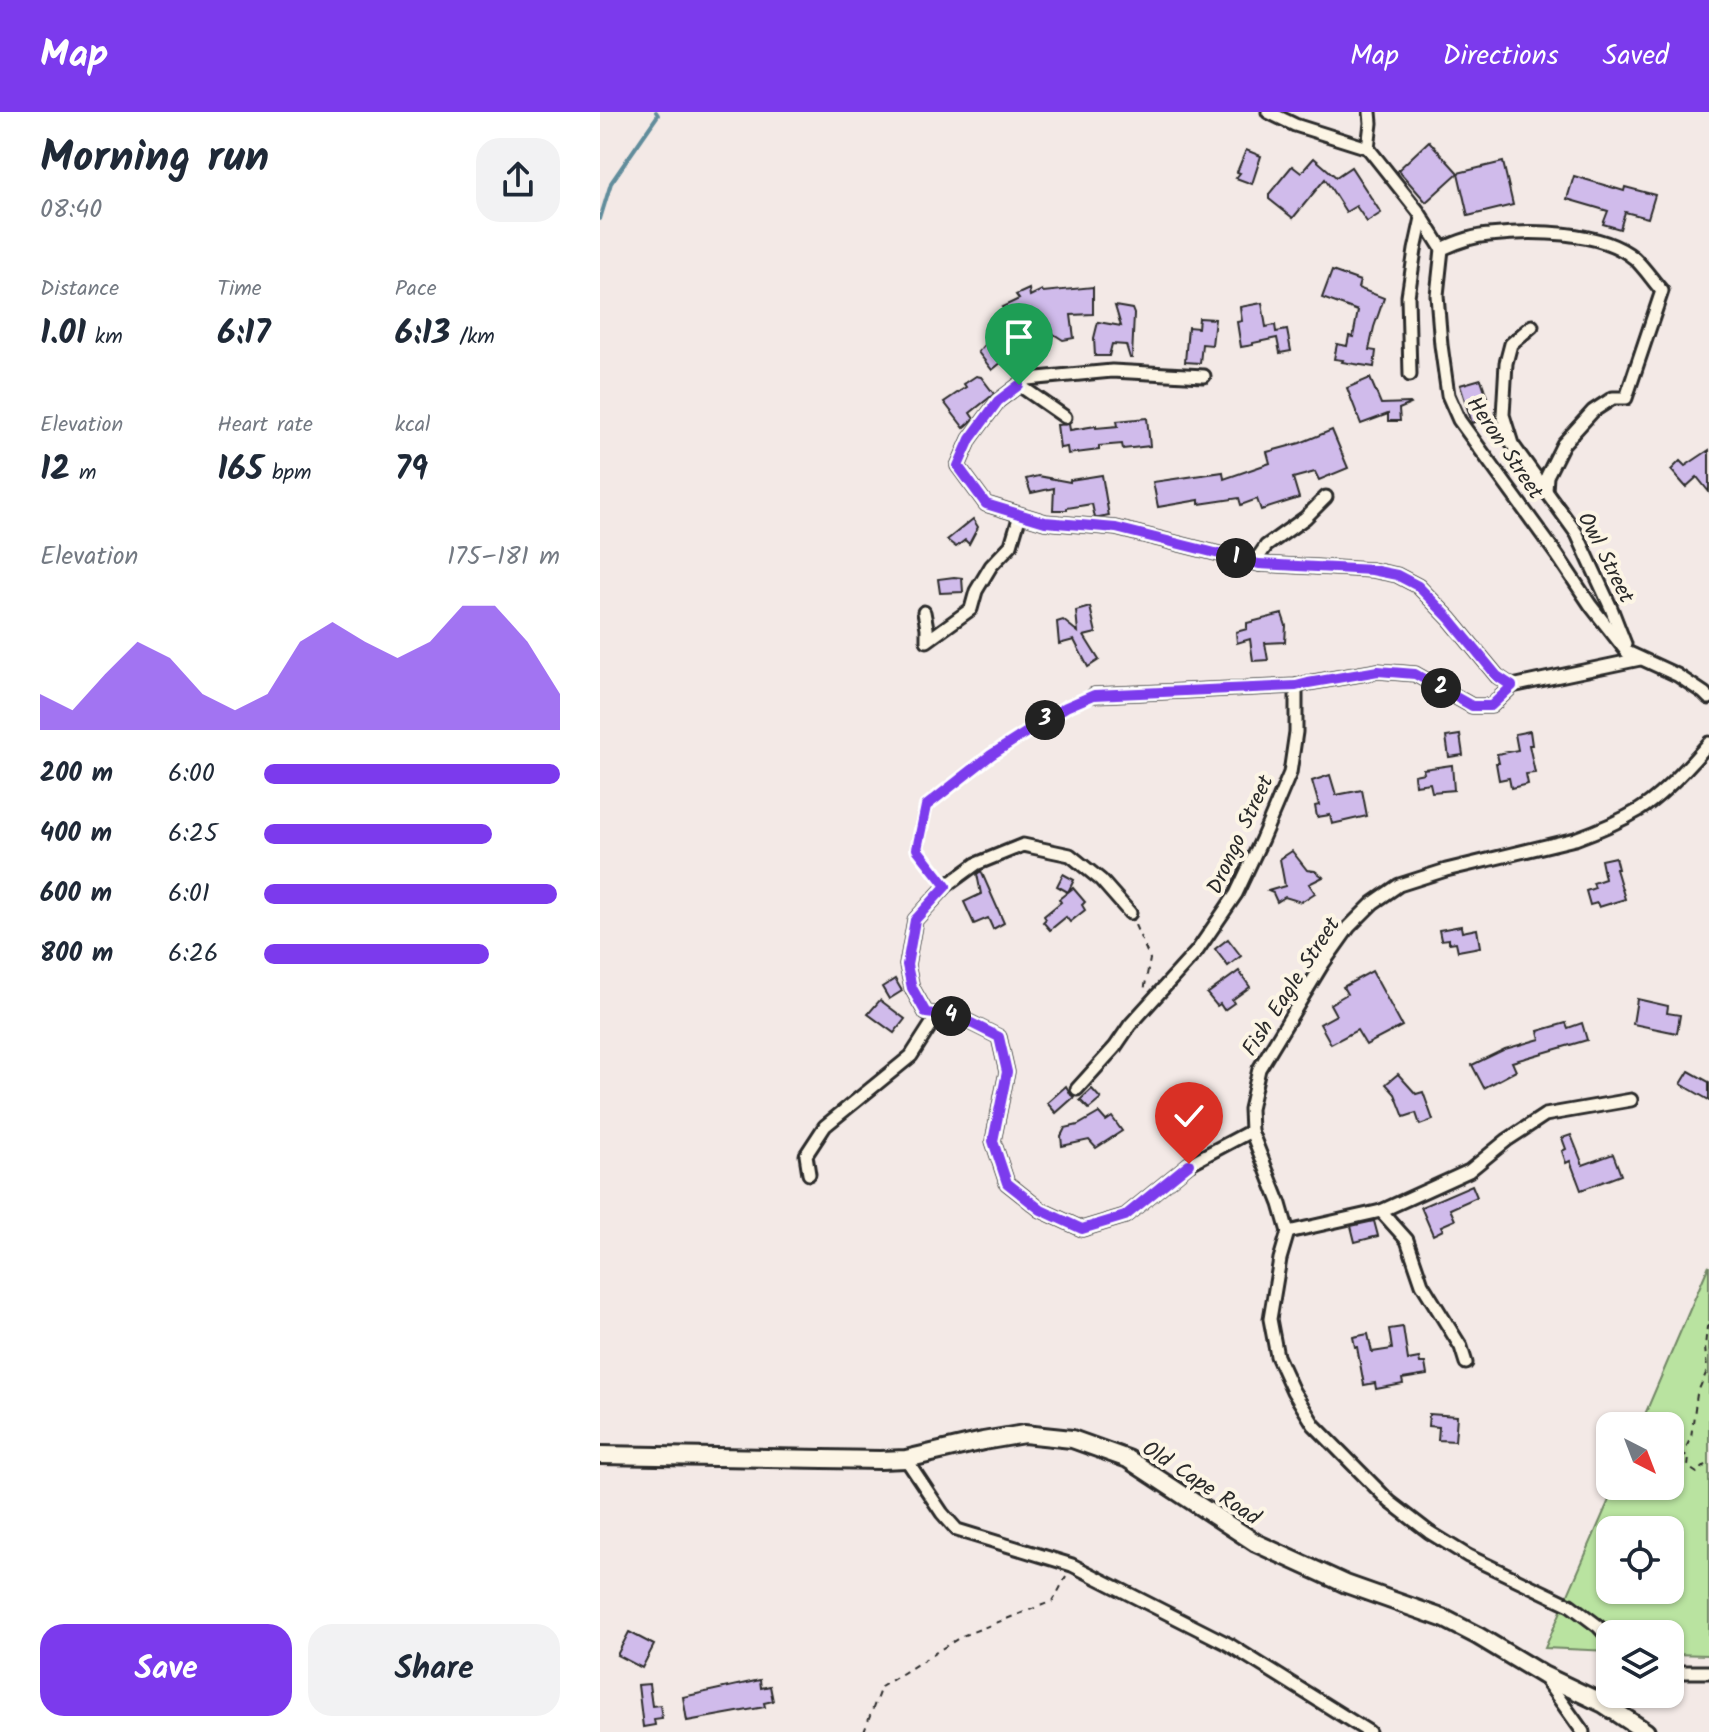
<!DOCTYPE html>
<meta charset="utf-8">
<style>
body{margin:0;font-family:Kalam,sans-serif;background:#f2f2f3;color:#1f2937;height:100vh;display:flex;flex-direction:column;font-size:30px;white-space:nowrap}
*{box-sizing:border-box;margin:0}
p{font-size:26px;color:#747a83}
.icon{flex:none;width:44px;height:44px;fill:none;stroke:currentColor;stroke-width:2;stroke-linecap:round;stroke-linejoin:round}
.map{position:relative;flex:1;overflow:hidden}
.panel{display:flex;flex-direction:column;background:#fff;width:600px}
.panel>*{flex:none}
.needle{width:52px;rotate:138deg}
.fabs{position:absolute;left:996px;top:1300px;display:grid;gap:16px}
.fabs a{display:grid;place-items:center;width:88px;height:88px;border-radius:16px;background:#fff;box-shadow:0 2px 6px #0004;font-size:40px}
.pin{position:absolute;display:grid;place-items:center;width:68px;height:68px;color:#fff;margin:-82px -34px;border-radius:50% 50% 50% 0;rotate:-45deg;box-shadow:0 0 8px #0007}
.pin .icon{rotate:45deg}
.km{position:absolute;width:40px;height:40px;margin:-20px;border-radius:50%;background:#222;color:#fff;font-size:22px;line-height:40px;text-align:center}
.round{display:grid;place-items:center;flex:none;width:84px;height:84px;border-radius:24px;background:#f2f2f3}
.overview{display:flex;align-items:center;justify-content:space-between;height:136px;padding:0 40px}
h1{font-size:44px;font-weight:700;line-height:60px}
.figures{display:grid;grid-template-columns:repeat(3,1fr);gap:12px;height:136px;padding:8px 40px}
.figures div{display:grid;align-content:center}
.figures b{font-size:34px;font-weight:700}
.figures small{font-size:22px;font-weight:400}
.figures p{font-size:22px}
.chart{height:224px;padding:16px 40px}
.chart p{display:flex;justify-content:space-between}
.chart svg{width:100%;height:144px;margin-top:8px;fill:#7c3aed;opacity:.7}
.cta{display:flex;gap:16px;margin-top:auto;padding:16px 40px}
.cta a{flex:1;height:92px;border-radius:24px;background:#7c3aed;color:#fff;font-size:32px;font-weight:700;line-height:92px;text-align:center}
.cta a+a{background:#f2f2f3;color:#1f2937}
ul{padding:0 40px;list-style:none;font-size:26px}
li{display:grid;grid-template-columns:128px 96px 1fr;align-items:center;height:60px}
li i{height:20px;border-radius:10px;background:#7c3aed}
header{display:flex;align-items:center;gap:48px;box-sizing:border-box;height:112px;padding:0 40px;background:#7c3aed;color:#fff}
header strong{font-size:38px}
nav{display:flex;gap:44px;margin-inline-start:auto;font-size:28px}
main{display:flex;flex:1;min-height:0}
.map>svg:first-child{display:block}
.green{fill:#b9e3a0;stroke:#728766;stroke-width:2;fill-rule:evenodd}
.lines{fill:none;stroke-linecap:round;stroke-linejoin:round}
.stream{stroke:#618c9b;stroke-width:4}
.building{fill:#d0bbeb;stroke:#2b2b2b;stroke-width:2}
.street-casing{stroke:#2b2b2b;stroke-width:17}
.secondary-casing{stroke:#2b2b2b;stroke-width:22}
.path{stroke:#2b2b2b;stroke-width:2;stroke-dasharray:6 6;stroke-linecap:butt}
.street{stroke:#fcf5e5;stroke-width:11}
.secondary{stroke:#fcf5e5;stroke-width:16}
.route-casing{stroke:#fff;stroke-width:16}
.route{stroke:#7c3aed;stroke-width:10}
.labels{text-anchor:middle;stroke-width:8;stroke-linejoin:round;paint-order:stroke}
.street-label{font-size:22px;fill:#2b2b2b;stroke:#fcf5e5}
</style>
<header>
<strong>Map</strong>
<nav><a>Map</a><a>Directions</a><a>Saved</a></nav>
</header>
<main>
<section class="panel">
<div class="overview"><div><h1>Morning run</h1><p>08:40</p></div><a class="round"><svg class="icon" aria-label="share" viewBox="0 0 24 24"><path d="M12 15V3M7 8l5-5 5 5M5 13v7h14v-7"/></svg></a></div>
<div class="figures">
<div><p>Distance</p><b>1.01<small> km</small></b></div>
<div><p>Time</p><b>6:17</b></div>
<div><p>Pace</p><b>6:13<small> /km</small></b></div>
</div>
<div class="figures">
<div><p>Elevation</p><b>12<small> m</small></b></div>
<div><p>Heart rate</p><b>165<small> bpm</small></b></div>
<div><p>kcal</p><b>79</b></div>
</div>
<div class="chart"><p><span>Elevation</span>175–181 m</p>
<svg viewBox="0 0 160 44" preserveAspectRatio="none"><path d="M0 44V33L10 38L20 27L30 17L40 22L50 33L60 38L70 33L80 17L90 11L100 17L110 22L120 17L130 6L140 6L150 17L160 33V44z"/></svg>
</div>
<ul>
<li><b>200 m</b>6:00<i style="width:100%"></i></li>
<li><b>400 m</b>6:25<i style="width:77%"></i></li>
<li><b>600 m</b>6:01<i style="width:99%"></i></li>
<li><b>800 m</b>6:26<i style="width:76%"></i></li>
</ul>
<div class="cta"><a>Save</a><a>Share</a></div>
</section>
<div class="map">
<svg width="1109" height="1620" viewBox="0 0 1109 1620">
<rect width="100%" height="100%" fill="#f3e9e6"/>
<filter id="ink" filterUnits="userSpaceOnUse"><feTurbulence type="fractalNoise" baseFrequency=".0125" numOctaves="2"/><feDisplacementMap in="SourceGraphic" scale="16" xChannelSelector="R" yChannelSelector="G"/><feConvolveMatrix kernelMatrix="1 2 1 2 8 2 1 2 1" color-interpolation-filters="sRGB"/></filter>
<g filter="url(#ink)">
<path class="green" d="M1109,1153v390l-39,-1v-20h-60v17l-65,-3 70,-162h55v-60h-30zM1010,1418h60v60h-60z"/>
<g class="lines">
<path class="stream" d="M0,107l11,-36 47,-68 -2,-3"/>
</g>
<g class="building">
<path d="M829,29l29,32 -32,29 -28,-32z"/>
<path d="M646,38l15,6 -9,28 -16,-6 4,-5 -3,-1z"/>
<path d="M714,46l22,19 15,-10 30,46 -14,9 -11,-16 -10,6 -21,-33 -32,39 -24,-19v-5l23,-28 9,7z"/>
<path d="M903,50l10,43 -45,11 -10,-43z"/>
<path d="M974,64l50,15 1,-4 30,8 -7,23 -23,-6 -5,17 -17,-5 5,-13 -41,-12z"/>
<path d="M732,159l28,10 -2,7 26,10 -10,29 -5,23 7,1 -2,16 -32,-5 1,-2 -9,-1 3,-15 10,2 2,-10 4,1 5,-26 -36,-13z"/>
<path d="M493,175v27l-22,1 3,23 -11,2 -11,-7 -13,2 -4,-19 -3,2 1,7 -3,-6 -3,2 -3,-7 -11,7 -11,-14 17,-8 -3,-4 13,-6 1,7 12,-6 1,2z"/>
<path d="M662,191l4,24 9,-2 1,7 11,-2 4,21 -11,2 -3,-15 -24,5v2l-12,2 -4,-25 5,-1 -2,-14z"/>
<path d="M515,194l17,3 2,5 -2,44h-2l-4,-13 -14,-1 -3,12h-14l-1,-18 4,-16 23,4z"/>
<path d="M599,206l16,1 -3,26 -10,-1 -2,19 -15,-1 3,-35 10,1z"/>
<path d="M400,214l18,23 -26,21 -14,-18z"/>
<path d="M376,264l5,1 13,17 -24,19 4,6 -10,9 -20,-26 22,-15 -2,-3z"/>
<path d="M770,266l11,26 29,-1 1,1 -12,5 1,12h-12v-7l-27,10 -14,-36z"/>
<path d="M881,267l6,18 -4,1 5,20 -16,5 -12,-38z"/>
<path d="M547,306l3,28 -27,3 -1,-5 -23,2v4l-31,4 -1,-7 -7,1 -3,-23 12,-1 1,6 26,-4v2l22,-2 -1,-5z"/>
<path d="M732,318l16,38 -29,12 -4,-8 -22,6 6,20 -38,12 -4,-11 -16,6 -2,-7 -40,6v-4l-41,7 -5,-25 70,-10 1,7 46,-16 -3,-11 33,-9z"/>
<path d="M1109,338v42l-12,-15 -11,10 -15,-17 9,-9 5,5z"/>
<path d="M502,363l7,41 -10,2h-4l-3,-14 -25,4v2h-14l1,-22 -23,5 -5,-14 12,-3 32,6v-2z"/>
<path d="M373,407l5,8 -9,17 -4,-4 -9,7 -9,-7z"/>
<path d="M354,465l8,1 1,14 -23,1 -2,-14z"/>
<path d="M490,495l6,26 -12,3 15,24 -11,7 -14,-27 -15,4 -2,-22 6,-2 15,12 -2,-21z"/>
<path d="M682,502l4,12 -1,16 -20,1 3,17 -15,1 -3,-22 -13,4 -1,-11 11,-3v-6z"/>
<path d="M930,619l2,14h-3l6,28 -9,1 2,10 -17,4 -2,-10 -10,2 -3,-17h3l-2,-9 21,-4 -3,-16z"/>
<path d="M860,623l3,20 -14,2 -3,-20z"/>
<path d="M852,653l2,25 -22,2 -2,-9 -15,2 -1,-10 10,-2 -1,-4z"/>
<path d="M730,663l6,20 26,-5 5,26 -35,8 -2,-9 -13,2 -2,-11 4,-1 -7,-24z"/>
<path d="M692,739l15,19 8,1 8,6 -14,7 6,9 -14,9 -16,-5 -8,5 -4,-9 -5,-2 17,-5 -5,-27z"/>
<path d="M1015,745l3,12h-2l9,30 -26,8 -2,-4 -7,2 -4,-14 9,-3 -2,-5 12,-4 -4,-19z"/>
<path d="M381,759l23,52 -11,6 -5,-11 -14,6 -10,-22 17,-8 -4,-20z"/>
<path d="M463,762l11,6 -6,12 5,-4 12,14 -3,3 3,5 -15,12 -4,-5 -16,13 -7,-8 3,-3 -2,-3 17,-14 -2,-3 9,-7 -11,-6z"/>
<path d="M861,814l1,6 15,-3 3,18 -22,4 -2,-9 -7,1v-4l-8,1 -2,-10z"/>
<path d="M628,827l13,17 -13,10 -13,-17z"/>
<path d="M639,859l11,16 -18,13 2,3 -10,7 -4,-6 -3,2 -10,-12z"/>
<path d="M772,859l30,55 -36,19 -9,-15 -26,14 -11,-20 16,-9 -6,-11 17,-10 -4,-7z"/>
<path d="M295,867l7,12 -13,8 -7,-12z"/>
<path d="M1037,887l31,7 -1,7 13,2 -3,18 -44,-9z"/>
<path d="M280,888l25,19 -11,14 -26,-19z"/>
<path d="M966,911l2,5 14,-5 5,17 -75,22 4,9 -32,17 -12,-23 33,-16 35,-10 -2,-8z"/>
<path d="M1089,959l20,11v18l-28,-16z"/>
<path d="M798,962l18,20 7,-2 10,28 -13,5 -4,-12 -12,4 -9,-23 -9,-10z"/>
<path d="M466,974l5,9 3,2 -18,16 -9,-10z"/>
<path d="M492,977l9,10 -12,10 -9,-9z"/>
<path d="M499,1001l7,8 6,-4 10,14 -26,17 -7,-8 -27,6 -1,-10 4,-8 13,-3z"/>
<path d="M971,1023l12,30 30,-11 8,21 -40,15 -11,-29 -4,2 -4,-12 4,-2 -4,-11z"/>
<path d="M872,1073l5,12 -27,12 5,11 -14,6 2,4 -10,5 -12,-28z"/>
<path d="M774,1109l4,15 -23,6 -4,-16z"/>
<path d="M803,1215l5,33 11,-2 1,5h5l2,12 -25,4 1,5 -27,5 -1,-6 -11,2 -7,-38h-2l-2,-10 15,-3 4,18 20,-3 -3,-20z"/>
<path d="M829,1302l28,2 -2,25 -17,-1 1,-13 -11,-1z"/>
<path d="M29,1520l25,13 -12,23 -25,-13z"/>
<path d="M160,1568l1,8 9,-2 3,15 -9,2 1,4 -78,14 -4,-24z"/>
<path d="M49,1572l3,22 8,-1 2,13 -8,1 1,6 -12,2 -5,-42z"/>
</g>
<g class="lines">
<g class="street-casing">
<g id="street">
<path d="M668,0l27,13 73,23 3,-25 -1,-11"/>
<path d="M768,36l50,63 24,38 -5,46 4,50 7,50 11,25 98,135 34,51 36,46 50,23 27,18 5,5"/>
<path d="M842,137c15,-7 30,-13 47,-14 41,-5 112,-5 145,23 10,9 19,23 28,33l-36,107h-13l-20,13 -30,33 -16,32 -1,15"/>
<path d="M932,214l-21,18 -5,19 -3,52 9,29 65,90 34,74 14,36"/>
<path d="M810,263l-2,-79 7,-46 7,-32"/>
<path d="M604,264l-92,-5 -85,8 -29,22 -28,38 -12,27 28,38 59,18 71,6 143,36 113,6 25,5 21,11 32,33 47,57 15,10 128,-27"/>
<path d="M419,273l46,32"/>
<path d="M659,452l-2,-5 9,-13 39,-28 21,-21"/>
<path d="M324,500l3,16v13l44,-32 5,-18 15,-25 20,-21 9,-30"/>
<path d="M494,583l202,-9 12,-3 70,-12 37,3 57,32h19l21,-20"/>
<path d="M530,801l-29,-33 -31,-25 -47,-10 -47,19 -30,22 -31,34 -8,45 5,23 14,25 33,4 40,20 8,35 -14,69 14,42 34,27 41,19 43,-13 64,-52 62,-33"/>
<path d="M477,977l38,-42 15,-22 67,-74 39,-57 26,-55 28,-66 6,-41v-46"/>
<path d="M209,1062l-3,-19 19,-29 86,-70 27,-42"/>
<path d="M781,1099l26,29 15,44 39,63 5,16"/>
<path d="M688,1120l93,-21 88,-40 38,-31 38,-25 86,-15"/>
<path d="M306,1347l36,54 15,17 115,35 156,79 141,88"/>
<path d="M1010,1527l-12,-13 -28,-21 -102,-49 -39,-24 -39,-30 -76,-77 -21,-34 -16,-35 -7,-37 10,-60 8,-27 -8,-28 -29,-73 -1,-22 9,-40 63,-104 27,-38 24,-24 26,-18 47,-15 129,-31c22,-8 44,-17 64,-29 24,-15 52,-46 70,-67"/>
<path d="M1070,1560h39"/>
<path d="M943,1564l40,56"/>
</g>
</g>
<g class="secondary-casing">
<path id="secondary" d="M0,1343l280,5 26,-1 77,-18 41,-7 48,5 56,20 128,84 90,41 99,35 33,17 65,39 61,29 42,28"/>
</g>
<g class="path">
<path d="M338,764l-21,-27 9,-43 65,-51 75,-48 15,-6"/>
<path d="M535,813l15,34 -6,32"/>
<path d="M1109,1213l-2,2 -2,20 2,24 -10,23 -6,43 -8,17 6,3 -1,10 9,6 12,-11"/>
<path d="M264,1620l17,-45 81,-51 91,-35 13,-24"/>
</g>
<use href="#street" class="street"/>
<use href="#secondary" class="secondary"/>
</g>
</g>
<g class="lines" filter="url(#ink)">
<g class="route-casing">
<path id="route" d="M419,273l-21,16 -28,38 -12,27 28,38 59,18 71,6 143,36 113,6 25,5 21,11 32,33 47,57 15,10 -21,20h-19l-57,-32 -37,-3 -70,12 -12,3 -202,9 -28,12 -75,48 -65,51 -9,43 29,37 -31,34 -8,45 5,23 14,25 33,4 40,20 8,35 -14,69 14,42 34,27 41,19 43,-13 64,-52"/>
</g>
<use href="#route" class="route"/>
</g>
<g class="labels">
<g class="street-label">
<text transform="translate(906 335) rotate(56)" y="8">Heron Street</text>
<text transform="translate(1007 445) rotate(63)" y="8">Owl Street</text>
<text transform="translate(639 722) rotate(-65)" y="8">Drongo Street</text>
<text transform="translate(690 874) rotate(-57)" y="8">Fish Eagle Street</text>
<text transform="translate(602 1370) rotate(33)" y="8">Old Cape Road</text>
</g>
</g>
</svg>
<div class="fabs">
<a><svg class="needle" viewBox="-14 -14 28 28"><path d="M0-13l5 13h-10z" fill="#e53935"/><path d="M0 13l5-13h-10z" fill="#747a83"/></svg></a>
<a><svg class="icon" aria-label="locate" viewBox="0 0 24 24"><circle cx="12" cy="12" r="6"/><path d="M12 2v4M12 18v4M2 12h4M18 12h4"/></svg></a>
<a><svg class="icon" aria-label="layers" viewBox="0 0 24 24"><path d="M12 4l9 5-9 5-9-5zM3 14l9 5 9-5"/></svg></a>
</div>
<div class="pin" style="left:419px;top:273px;background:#1e9e55"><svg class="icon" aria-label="arrive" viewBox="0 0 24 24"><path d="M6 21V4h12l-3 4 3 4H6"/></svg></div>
<div class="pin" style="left:589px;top:1052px;background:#d93025"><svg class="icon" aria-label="check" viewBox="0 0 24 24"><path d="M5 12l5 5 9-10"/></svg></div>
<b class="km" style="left:636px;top:446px">1</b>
<b class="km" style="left:841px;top:576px">2</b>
<b class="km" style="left:445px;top:608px">3</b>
<b class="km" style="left:351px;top:904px">4</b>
</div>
</main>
